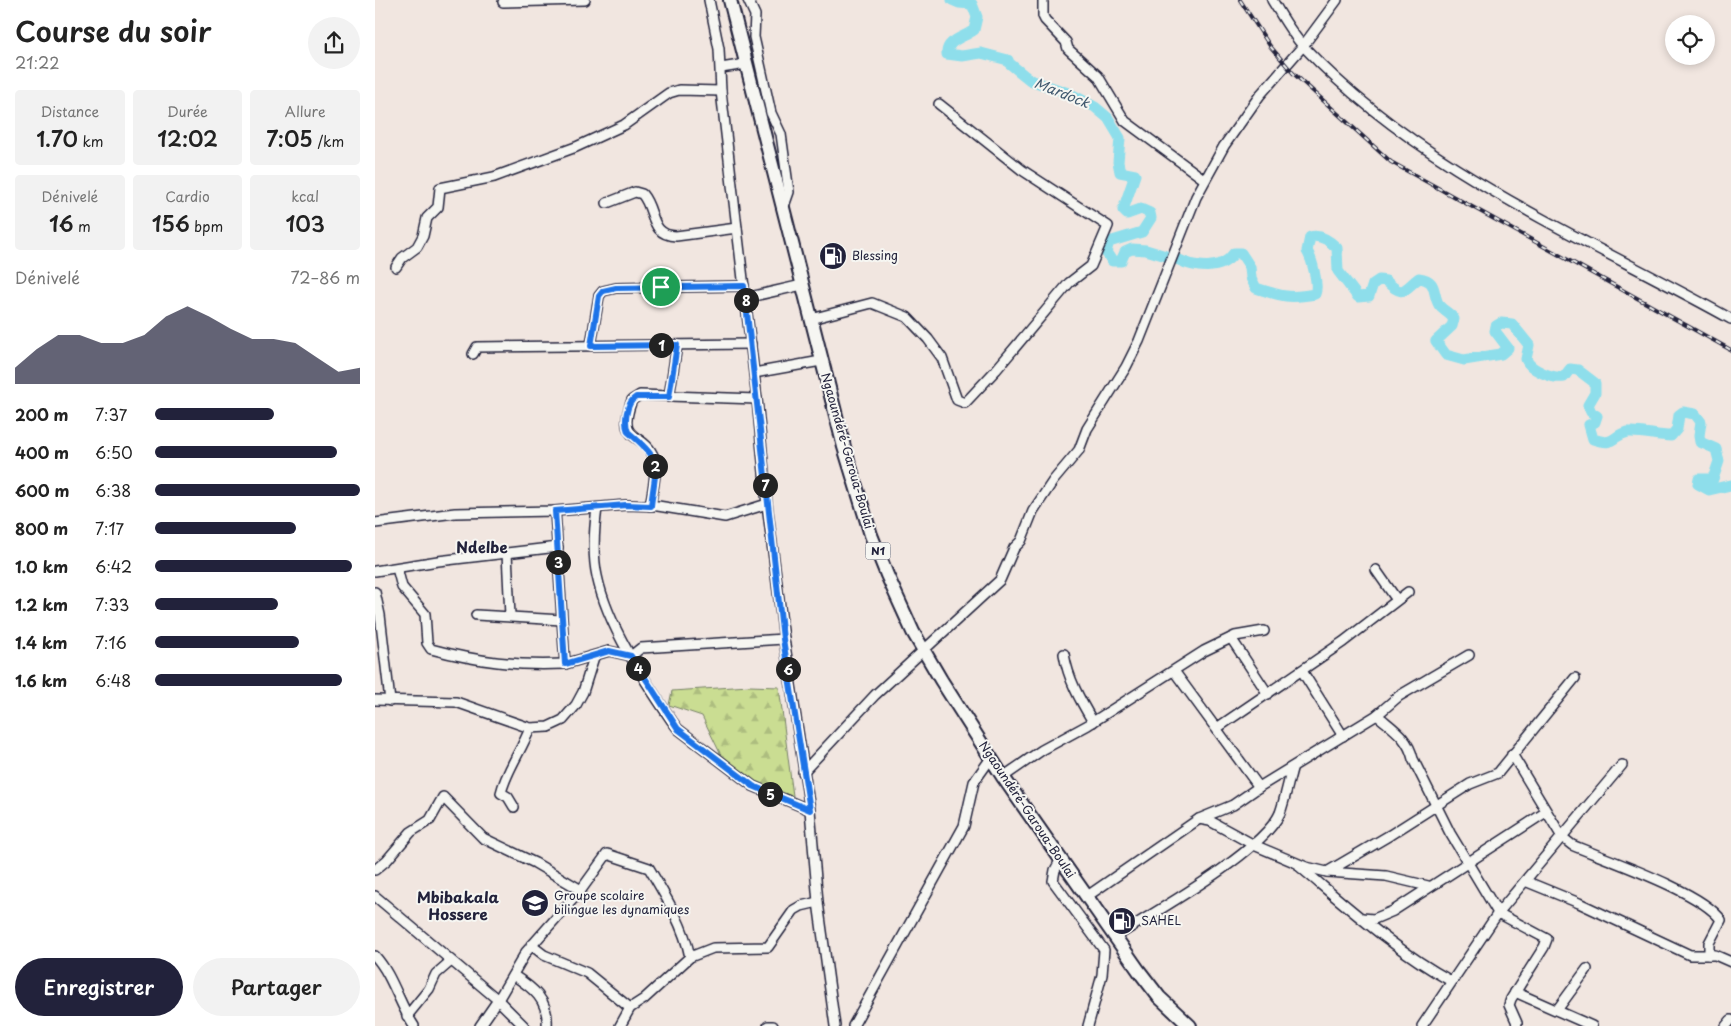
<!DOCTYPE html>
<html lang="fr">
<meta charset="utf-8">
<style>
body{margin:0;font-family:"Playpen Sans",sans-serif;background:#f2f2f2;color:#222;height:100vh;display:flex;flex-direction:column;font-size:19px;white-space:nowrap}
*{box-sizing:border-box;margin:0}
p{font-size:16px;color:#767676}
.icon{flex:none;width:28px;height:28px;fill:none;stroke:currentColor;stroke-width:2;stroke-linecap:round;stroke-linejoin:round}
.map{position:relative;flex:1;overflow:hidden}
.sheet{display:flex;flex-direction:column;background:#fff;width:375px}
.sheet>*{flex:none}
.controls{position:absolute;left:1290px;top:15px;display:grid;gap:10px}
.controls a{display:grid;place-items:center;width:50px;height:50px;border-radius:50%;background:#fff;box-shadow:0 2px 8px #0003;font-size:25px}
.pin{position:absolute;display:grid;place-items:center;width:42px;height:42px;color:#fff;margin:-21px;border:2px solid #fff;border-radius:50%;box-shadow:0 1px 5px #0007}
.km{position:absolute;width:25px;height:25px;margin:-12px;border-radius:50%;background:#222;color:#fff;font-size:14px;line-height:25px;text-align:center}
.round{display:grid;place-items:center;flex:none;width:52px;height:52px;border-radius:26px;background:#f2f2f2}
.overview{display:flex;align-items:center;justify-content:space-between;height:85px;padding:0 15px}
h1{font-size:28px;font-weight:600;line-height:38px}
.stats{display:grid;grid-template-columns:repeat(3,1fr);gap:8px;height:85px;padding:5px 15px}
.stats div{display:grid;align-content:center;border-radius:5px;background:#f2f2f2;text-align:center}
.stats b{font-size:21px;font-weight:600}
.stats small{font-size:14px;font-weight:400}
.stats p{font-size:14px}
.chart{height:140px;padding:10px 15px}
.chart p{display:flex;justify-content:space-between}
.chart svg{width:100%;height:90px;margin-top:5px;fill:#22223b;opacity:.7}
.cta{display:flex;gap:10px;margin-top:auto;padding:10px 15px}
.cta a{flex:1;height:58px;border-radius:30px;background:#22223b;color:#fff;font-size:20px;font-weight:600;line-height:58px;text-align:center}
.cta a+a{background:#f2f2f2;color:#222}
ul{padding:0 15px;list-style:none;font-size:16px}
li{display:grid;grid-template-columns:80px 60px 1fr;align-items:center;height:38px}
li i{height:12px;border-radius:6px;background:#22223b}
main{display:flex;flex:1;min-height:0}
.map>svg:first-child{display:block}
.forest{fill:url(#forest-firs);stroke:#768066}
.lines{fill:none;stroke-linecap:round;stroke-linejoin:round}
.river{stroke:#8edeeb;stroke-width:11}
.minor-casing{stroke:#22223b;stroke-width:12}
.highway-casing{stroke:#22223b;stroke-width:16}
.minor{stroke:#f6f6f2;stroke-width:9}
.highway{stroke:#f6f6f2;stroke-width:12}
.rail-casing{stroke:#22223b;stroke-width:4}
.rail{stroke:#f6f6f2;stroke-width:2;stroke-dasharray:5.5;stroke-linecap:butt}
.route-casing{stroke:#fff;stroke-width:10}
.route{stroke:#1a73e8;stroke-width:6}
.labels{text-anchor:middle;stroke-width:4;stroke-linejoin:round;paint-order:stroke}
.shield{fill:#f6f6f2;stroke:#626272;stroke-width:1}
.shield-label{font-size:11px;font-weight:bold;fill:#22223b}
.poi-label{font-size:12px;fill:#22223b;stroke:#f6f6f2;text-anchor:start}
.street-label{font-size:12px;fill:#22223b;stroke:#f6f6f2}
.water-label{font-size:14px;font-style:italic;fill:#425a70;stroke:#f6f6f2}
.quarter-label{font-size:15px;font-weight:bold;fill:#22223b;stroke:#f6f6f2}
</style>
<main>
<section class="sheet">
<div class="overview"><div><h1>Course du soir</h1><p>21:22</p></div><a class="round"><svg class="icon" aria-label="share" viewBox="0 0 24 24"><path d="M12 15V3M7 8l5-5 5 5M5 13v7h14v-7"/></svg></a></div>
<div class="stats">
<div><p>Distance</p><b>1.70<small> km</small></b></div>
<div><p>Durée</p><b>12:02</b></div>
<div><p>Allure</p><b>7:05<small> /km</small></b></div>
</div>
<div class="stats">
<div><p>Dénivelé</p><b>16<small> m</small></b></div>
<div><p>Cardio</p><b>156<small> bpm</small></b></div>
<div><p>kcal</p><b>103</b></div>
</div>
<div class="chart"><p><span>Dénivelé</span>72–86 m</p>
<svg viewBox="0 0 160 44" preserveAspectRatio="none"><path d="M0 44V36L10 27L20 20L30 20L40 24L50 24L60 20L70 11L80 6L90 11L100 17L110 22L120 22L130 24L140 31L150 38L160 36V44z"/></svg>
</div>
<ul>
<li><b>200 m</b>7:37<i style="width:58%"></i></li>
<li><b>400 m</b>6:50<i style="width:89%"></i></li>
<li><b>600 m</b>6:38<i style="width:100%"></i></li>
<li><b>800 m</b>7:17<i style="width:69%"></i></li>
<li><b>1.0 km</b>6:42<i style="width:96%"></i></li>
<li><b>1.2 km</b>7:33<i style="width:60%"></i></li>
<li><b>1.4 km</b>7:16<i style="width:70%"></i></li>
<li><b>1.6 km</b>6:48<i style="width:91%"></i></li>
</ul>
<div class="cta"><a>Enregistrer</a><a>Partager</a></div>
</section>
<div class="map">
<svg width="1356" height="1026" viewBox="0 0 1356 1026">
<defs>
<pattern id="forest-firs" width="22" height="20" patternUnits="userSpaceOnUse" patternTransform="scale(1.25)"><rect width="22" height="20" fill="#cadd92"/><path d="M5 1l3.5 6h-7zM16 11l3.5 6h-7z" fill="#adbd7f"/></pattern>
</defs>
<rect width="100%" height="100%" fill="#f1e6e0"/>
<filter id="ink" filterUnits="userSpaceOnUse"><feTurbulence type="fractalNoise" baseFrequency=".02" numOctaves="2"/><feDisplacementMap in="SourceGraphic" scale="10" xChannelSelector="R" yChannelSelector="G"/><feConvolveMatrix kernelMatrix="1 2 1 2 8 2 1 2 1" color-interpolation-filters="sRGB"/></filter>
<g filter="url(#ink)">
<path class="forest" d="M374,686l30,1 14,109 -36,-9 -37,-34 -18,-37 -33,-11 3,-14z"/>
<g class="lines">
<g class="river">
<path d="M577,0l7,3 13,1 5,13 -3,13c-9,7 -28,10 -27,24l15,2 19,-3 27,7 1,3 21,17 41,14 24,13 13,11 12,20 -2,24 2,10 15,3 -12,35 4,4 14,-5 9,4 1,5 -9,14 -33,10 -3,10 6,9h9l4,-9 7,-3 14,1 20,6"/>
<path d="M802,259c18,9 44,13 57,-6h7l9,14 1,11 5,10c25,8 32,11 59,6 4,-9 -3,-35 -8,-43l3,-14c11,-3 20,4 27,11l1,23 20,26 11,-1 4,-12 6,-4 7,1c18,17 17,9 33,-3 19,2 13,16 20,27 3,5 11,8 15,14l-2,7 -16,15 10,14 18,5 37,-6 7,-6 -13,-17 1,-5 5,-3 11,1 17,21 -3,14c4,11 27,20 38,18l6,-8 8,1 17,13v10l-7,12 3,7 6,4 -2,6 -6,3 4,14c24,8 18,-4 35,-7 15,-1 28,4 43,4l6,-7 2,-14 4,-3 12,2 6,8 -2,14 1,6 16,7 3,12 -6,18h-14l-1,5 11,6 22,-5"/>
</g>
<g class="minor-casing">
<g id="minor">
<path d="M334,0l10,49 2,42 36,308 10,105 17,135 26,171 8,92 17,124"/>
<path d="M373,0l7,15 -1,22 17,76 10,21 8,58 -6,17"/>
<path d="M668,0v16l2,4 21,22 2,7 30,27 27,45 80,59"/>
<path d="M897,0c10,16 19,33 32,47 117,124 280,190 427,272"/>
<path d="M128,2l82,-2"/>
<path d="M346,68l25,-4"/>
<path d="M232,203l28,-11 7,2c14,16 7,41 34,42l61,-8"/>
<path d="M21,267l6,-9 15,-11 6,-11 4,-18 11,-11 2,-19 54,-11 82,-30 48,-22 45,-32 10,-3 42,1"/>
<path d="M370,298l57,-13"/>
<path d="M436,319l61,-16 35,14 21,22 14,19 15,42 8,3 31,-33 73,-87 22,-17 17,-40 -86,-56 -83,-66"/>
<path d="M216,345l8,-49 4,-5 13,-3 128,-2"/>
<path d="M98,354l4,-7 274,-3"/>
<path d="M379,373l67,-12"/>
<path d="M294,397l8,-52"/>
<path d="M275,506c2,-12 8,-38 4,-48 -10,-28 -39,-13 -22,-58l8,-5 117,4"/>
<path d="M222,508c-3,22 -5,45 0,68 10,49 47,104 75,145l6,8 75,57 57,24"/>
<path d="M180,511l10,153 44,-13 22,5 10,-8 143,-9"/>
<path d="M0,523l80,-10 100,-2 71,-6 32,1 67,11 42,-13"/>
<path d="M132,553l3,63"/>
<path d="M22,568l5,19 23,27 2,29 4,6c48,13 85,17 134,15"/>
<path d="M1001,570l21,30"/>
<path d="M0,571l63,-10 120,-14"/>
<path d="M0,592l5,23 10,86"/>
<path d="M101,615l86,5"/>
<path d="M856,638l37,56"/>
<path d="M689,654c4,25 16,46 29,68"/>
<path d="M799,671l85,116"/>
<path d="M927,671l41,65"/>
<path d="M0,700l81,2 74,26 18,-1 15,-7 13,-15 7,-13 11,-35"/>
<path d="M1002,715c16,14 31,22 36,44l37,74 48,80 49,26 -3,8 -33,52 -2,6 8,18 -1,3"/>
<path d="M842,728l126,-86 65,-50"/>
<path d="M1137,754l50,83 10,8c33,14 131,47 149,75l-12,23v12"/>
<path d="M428,772l72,-77 125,-115 14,-32 7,-7 12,-30 20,-30 26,-31 8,-21 39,-62 13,-26 57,-144 28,-51 36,-51 43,-49 34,-46"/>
<path d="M628,777l39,-27 46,-25 116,-74 31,-15 29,-5"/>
<path d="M139,807l-6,-10 -7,-4c5,-22 21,-43 29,-65"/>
<path d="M824,819l11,2 44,24 52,22 21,5 59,4 42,10"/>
<path d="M686,859l-6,11 -2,11 51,69 -2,25 -14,51"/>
<path d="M925,867c48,40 96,84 151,114"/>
<path d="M0,870l12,-10 24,-28 19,-12 13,-23 40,41 52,25 46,27"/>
<path d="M952,872l63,-37 80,-51 28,-11 77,-95"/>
<path d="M1150,881l54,22 111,52h25l16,7"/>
<path d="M0,896l123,104 26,26"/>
<path d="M711,897l113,-78 34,-14 26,-18 118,-72 22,-19 70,-41"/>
<path d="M987,918l12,1 19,-8 153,-99"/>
<path d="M740,937c38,-24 148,-85 165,-124 5,-14 8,-30 12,-44"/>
<path d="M156,945l13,10 43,18 43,35"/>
<path d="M0,956c18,20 24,48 39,70"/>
<path d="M138,975c20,13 36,25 34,51"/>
<path d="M1140,992l77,34"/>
<path d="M1182,1010l30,-41"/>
<path d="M32,1016l22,-27 7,-15 15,-13"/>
<path d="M105,1026l18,-26 28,-48 55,-62 26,-36 42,14c16,27 35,58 41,89"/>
<path d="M245,1026l10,-18 14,-9 46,-42 23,-9 55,-1 26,-37 7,-4 17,-4"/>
<path d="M393,1026h5"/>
<path d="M478,1026l111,-200 10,-44 17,-24"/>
<path d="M1047,1026l76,-113 124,-148"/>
<path d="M1351,1026l5,-6"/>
</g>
</g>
<g class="highway-casing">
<path id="highway" d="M355,0l114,447 27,88 16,40 26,57 28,48 62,97 136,194 20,26 31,29"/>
</g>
<use href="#minor" class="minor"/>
<use href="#highway" class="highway"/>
<g class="rail-casing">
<path id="rail" d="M865,0l30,46 23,27 98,89 340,188"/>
</g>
<use href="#rail" class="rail"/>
</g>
</g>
<g class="lines" filter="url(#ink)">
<g class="route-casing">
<path id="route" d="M369,286l39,353 27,171 -57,-24 -75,-57 -47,-73 -22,-5 -44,13 -10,-153 71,-6 25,1c5,-44 13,-44 -23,-74 -4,-10 -2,-29 8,-35h33l8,-52 -86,1 8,-50 4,-5 13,-3z"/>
</g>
<use href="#route" class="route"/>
</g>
<defs>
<g id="fuel-disc" transform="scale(1.4375)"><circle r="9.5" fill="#22223b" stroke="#f6f6f2"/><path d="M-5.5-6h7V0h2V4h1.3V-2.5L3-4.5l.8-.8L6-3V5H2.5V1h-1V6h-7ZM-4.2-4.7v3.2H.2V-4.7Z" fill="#fff"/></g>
<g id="school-disc" transform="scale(1.4375)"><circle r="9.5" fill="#22223b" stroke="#f6f6f2"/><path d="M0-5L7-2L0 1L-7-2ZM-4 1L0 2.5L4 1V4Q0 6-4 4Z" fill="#fff"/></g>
</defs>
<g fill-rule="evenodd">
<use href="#fuel-disc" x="458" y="256"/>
<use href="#school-disc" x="160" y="903"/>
<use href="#fuel-disc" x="747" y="921"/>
</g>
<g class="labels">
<rect class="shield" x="490.5" y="542.5" width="25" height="17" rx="4"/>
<g class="shield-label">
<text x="503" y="555">N1</text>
</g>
<g class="poi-label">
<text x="477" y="260">Blessing</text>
<text x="179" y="900">Groupe scolaire<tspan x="179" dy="14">bilingue les dynamiques</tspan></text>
<text x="766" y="925">SAHEL</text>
</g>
<g class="street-label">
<text transform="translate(472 451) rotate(74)" y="4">Ngaoundéré-Garoua-Boulai</text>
<text transform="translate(652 810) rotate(56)" y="4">Ngaoundéré-Garoua-Boulai</text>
</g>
<g class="water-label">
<text transform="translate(687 93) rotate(22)" y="5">Mardock</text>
</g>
<g class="quarter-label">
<text x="107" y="553">Ndelbe</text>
<text x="83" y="903">Mbibakala<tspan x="83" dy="17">Hossere</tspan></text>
</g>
</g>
</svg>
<div class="controls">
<a><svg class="icon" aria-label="locate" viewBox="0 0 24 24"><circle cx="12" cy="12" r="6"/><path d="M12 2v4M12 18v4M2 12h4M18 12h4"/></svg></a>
</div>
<div class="pin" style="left:286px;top:287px;background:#1e9e55"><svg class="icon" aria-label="arrive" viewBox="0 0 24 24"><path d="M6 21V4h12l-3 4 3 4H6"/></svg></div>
<b class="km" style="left:286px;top:345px">1</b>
<b class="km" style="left:280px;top:466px">2</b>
<b class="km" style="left:183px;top:562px">3</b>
<b class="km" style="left:263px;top:668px">4</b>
<b class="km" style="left:395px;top:794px">5</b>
<b class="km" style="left:413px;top:669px">6</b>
<b class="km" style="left:390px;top:485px">7</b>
<b class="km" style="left:371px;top:300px">8</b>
</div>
</main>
